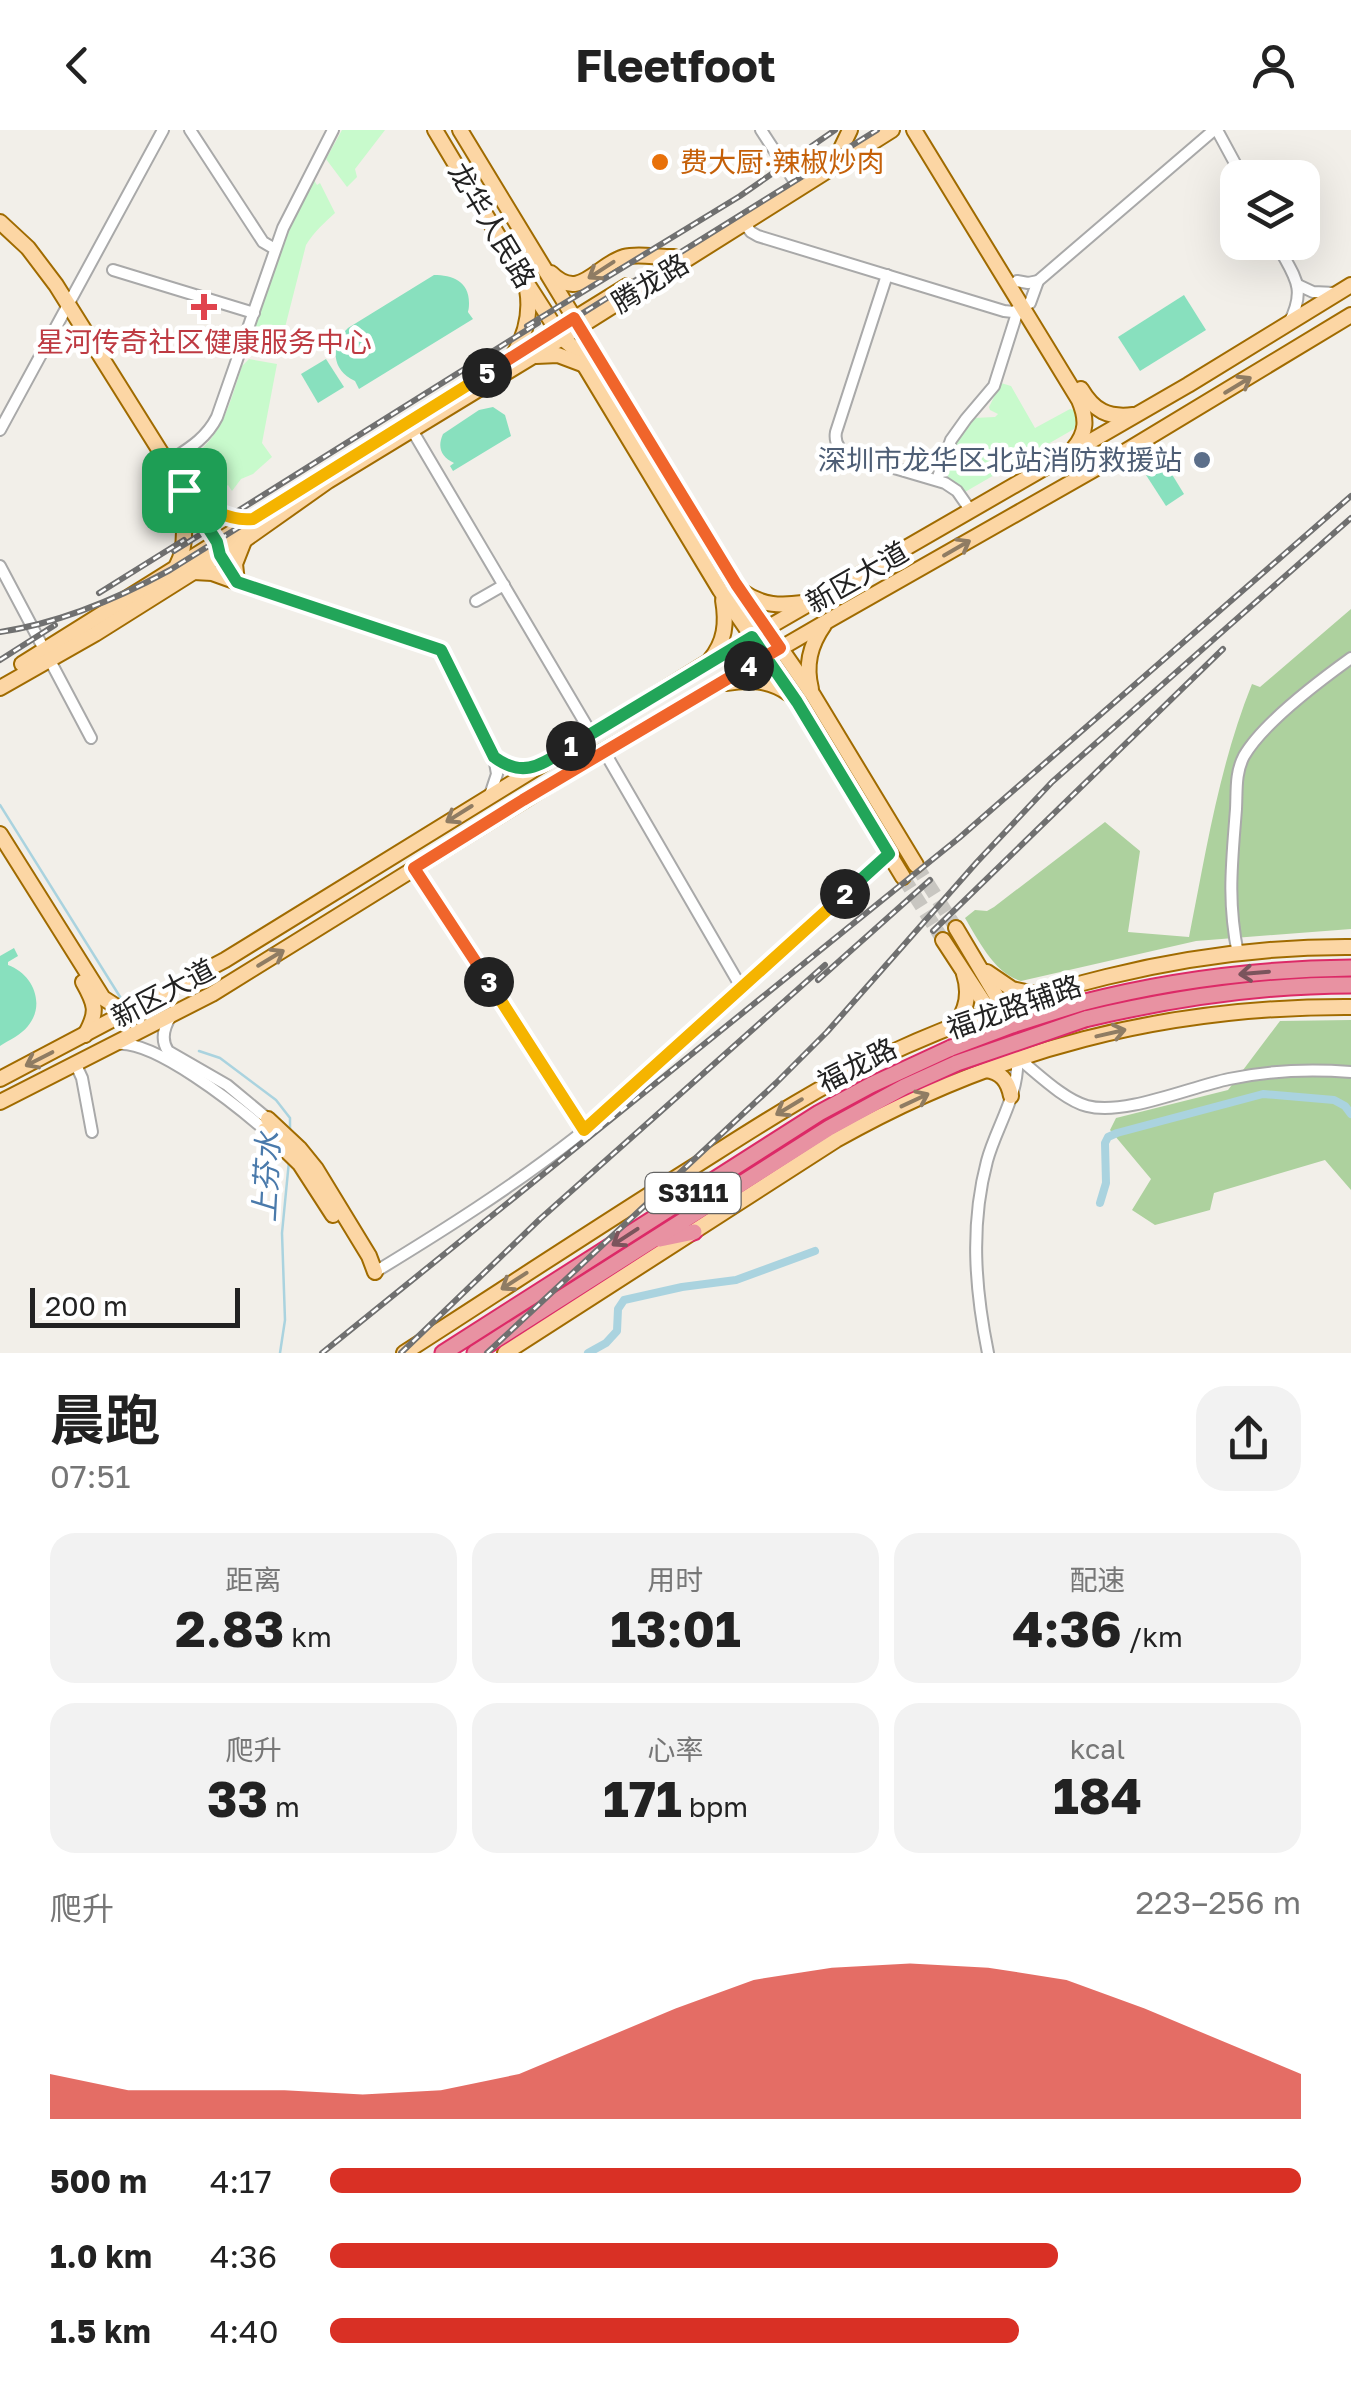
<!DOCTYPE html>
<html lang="zh">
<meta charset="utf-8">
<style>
body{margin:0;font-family:"Golos Text","Noto Sans SC",sans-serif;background:#f2f2f2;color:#222;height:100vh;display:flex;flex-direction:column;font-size:38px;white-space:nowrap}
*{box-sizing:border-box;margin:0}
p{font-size:32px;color:#767676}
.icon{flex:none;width:55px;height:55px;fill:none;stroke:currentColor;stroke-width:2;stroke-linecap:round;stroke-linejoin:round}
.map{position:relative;height:1223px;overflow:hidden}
.drawer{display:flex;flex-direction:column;background:#fff;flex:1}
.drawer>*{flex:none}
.tools{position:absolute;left:1220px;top:30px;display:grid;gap:20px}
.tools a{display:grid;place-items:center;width:100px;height:100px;border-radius:20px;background:#fff;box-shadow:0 10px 40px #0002;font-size:50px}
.scale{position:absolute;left:30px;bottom:25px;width:210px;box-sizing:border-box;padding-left:10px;border:5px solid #222;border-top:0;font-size:28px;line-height:35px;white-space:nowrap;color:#222;-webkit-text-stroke:8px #fff;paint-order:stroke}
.pin{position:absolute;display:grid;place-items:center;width:85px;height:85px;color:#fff;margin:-42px;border-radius:20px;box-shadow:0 5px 15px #0006}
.km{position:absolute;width:50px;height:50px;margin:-25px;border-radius:50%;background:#222;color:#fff;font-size:28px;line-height:50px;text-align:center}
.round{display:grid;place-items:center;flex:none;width:105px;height:105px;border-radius:30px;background:#f2f2f2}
.overview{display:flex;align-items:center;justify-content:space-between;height:170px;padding:0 50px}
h1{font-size:55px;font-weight:700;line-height:75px}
.stats{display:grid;grid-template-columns:repeat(3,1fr);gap:15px;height:170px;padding:10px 50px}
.stats div{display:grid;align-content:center;border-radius:25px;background:#f2f2f2;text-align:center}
.stats b{font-size:50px;font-weight:700}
.stats small{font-size:28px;font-weight:400}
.stats p{font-size:28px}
.chart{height:280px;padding:20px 50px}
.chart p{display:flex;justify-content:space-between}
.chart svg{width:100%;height:180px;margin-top:10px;fill:#d93025;opacity:.7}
ul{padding:0 50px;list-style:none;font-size:32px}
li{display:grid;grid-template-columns:160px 120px 1fr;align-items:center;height:75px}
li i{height:25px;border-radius:12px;background:#d93025}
header{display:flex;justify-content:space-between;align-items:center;height:130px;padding:0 50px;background:#fff;font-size:45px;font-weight:700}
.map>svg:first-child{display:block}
.forest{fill:#add19e}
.park{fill:#c8facc}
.pitch{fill:#88e0be}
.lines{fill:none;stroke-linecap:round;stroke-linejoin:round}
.stream{stroke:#aad3df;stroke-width:2.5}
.canal{stroke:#aad3df;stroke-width:8}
.major-tunnel{stroke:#c8c6c1;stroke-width:14;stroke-dasharray:14 7;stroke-linecap:butt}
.minor-casing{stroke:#a9a9a9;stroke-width:14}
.major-casing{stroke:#a06b00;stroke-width:18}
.highway-casing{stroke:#dc2a67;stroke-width:19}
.minor{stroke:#fff;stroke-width:10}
.major{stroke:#fcd6a4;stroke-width:14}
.highway{stroke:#e892a2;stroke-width:15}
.rail-casing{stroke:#707070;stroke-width:6}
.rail{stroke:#fff;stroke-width:2.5;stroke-dasharray:8;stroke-linecap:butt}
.highway-bridge-casing{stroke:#dc2a67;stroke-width:19;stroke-linecap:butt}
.highway-bridge{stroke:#e892a2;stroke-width:15}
.oneway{stroke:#8f7c63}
.oneway2{stroke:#7b545c}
.split-1-casing{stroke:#fff;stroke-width:20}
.split-2-casing{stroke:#fff;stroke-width:20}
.split-3-casing{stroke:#fff;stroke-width:20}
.split-4-casing{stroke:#fff;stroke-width:20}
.split-5-casing{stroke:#fff;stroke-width:20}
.split-6-casing{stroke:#fff;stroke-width:20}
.split-1{stroke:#22a559;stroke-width:12}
.split-2{stroke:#22a559;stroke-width:12}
.split-3{stroke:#f5b400;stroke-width:12}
.split-4{stroke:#f0652b;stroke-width:12}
.split-5{stroke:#f0652b;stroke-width:12}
.split-6{stroke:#f5b400;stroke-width:12}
.food-dot{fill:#e8710a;stroke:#fff;stroke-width:4}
.health-dot{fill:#e0444e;stroke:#fff;stroke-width:4}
.service-dot{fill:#5c6f8a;stroke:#fff;stroke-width:4}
.labels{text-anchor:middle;stroke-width:9;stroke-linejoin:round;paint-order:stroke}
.shield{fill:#fff;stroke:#646464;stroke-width:2.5}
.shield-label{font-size:25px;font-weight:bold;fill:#222}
.food-label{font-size:28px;fill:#c56008;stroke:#fff;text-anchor:start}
.street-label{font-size:28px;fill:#222;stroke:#fff}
.health-label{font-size:28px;fill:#be3a42;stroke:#fff}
.service-label{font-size:28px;fill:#4e5e75;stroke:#fff;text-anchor:end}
.water-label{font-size:30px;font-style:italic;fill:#4a7aab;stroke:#fff}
</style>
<header><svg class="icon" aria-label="back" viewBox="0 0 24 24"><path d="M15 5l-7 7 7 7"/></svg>Fleetfoot<svg class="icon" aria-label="person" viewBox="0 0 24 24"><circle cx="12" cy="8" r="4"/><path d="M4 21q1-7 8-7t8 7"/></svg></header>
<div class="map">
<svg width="1351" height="1223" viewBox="0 0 1351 1223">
<rect width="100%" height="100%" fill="#f2efe9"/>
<g class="forest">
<path d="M1351,479v320l-155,12 -175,40c-27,-8 -42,-40 -56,-63l10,-8 12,1 7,-4 111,-85 35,29 -12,81 61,5c17,-85 30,-171 63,-253l8,3z"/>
<path d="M1351,890v170l-26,-30 -111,33 -4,17 -55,15 -23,-15 19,-31 -41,-49 6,-12 112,-28 52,-69z"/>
</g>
<g class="park">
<path d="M342,0h43l-30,39 2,8 -10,10 -21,-28z"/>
<path d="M314,50l3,5 3,-2 15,30c-10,9 -21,19 -29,32l-27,106 -21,-4 -5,-4 -1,-10c18,-52 32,-106 62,-153z"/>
<path d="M249,229l28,5 -15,79 10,14 -19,17 -12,5 -9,12 -4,-6 -12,7 -16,-3 -13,-18 2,-12c35,-24 40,-55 53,-93z"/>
<path d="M1001,253l10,3 24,42 35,-19 4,1 2,12 -2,7 -109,63 -17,-15 -2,-6 11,-30 17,-23 21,-1 3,-3 -8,-4 -1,-3z"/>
</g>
<g class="pitch">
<path d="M434,145c18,0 35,6 35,28 0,14 -4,4 4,16l-114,70 -4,-8c-24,-11 -25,-36 -7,-53z"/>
<path d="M1184,165l22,35 -66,41 -22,-34z"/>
<path d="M326,229l18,28 -26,16 -17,-29z"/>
<path d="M493,277l12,8 6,21 -58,35 -3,-5 4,-3c-13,-6 -17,-16 -11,-29l36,-24z"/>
<path d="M1165,333l19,31 -18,12 -20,-31z"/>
<path d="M14,818l4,8 -10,6v3c25,9 38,39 20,61 -7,9 -19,14 -28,20v-90z"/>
</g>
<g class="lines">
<g class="stream">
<path d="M0,675l122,195"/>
<path d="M199,921l21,7 56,42 14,18v15"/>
<path d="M280,1223l5,-33 -3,-87 7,-72"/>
</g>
<g class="canal">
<path d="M1100,1073l6,-20 -1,-40 3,-6 9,-4 146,-39 71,6 11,6 6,8"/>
<path d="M588,1223l18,-10 11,-12 1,-22 6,-9 58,-13 54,-7 79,-29"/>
</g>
<g class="major-tunnel">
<path d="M916,735l40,63"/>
<path d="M903,747l40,63"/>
</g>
<g class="minor-casing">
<g id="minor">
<path d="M190,0l73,112 12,7"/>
<path d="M761,0l34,52"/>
<path d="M1217,0l26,48"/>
<path d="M744,93l7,9 7,4 246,75 9,1 10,-5"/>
<path d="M1276,112c17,34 32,44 13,81"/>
<path d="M113,140l141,43"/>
<path d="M887,145l-51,157c-2,11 4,19 14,23l95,28 12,8 14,20"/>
<path d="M1017,151l11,2 10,-2"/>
<path d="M1298,155l15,7 22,1"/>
<path d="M1030,173l8,-22 176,-151"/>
<path d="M0,300l163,-300"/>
<path d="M412,300l179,303"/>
<path d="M168,332c20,-13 38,-23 49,-45l66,-189 50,-98"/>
<path d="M937,350l14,-40 15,-21 28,-33 24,-76"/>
<path d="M219,423l18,29 204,68 53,107 3,17 -7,21"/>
<path d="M0,436l91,172"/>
<path d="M476,471l28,-16"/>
<path d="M604,621l137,236"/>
<path d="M494,627l19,11 20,-1"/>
<path d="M414,738l170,262"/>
<path d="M1238,824c-11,-54 -6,-92 -2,-145 1,-18 -1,-36 8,-53 19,-33 75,-75 107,-98"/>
<path d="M171,886c-7,11 -11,23 -3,35l59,34 41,34"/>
<path d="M117,914c38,-4 119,61 148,86"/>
<path d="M1018,928c19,15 46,42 69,48 37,10 103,-19 142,-27 41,-9 80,-10 122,-7"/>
<path d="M76,935l6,13 10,54"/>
<path d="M375,1142c69,-42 137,-85 201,-135l313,-283"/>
<path d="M988,1223c-13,-64 -18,-128 -1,-192 9,-34 33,-67 30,-104"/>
</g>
</g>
<g class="major-casing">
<g id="major">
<path d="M435,0l86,144 41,64 12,10 146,242 77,112 106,175"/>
<path d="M460,0l276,454 77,111 103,170"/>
<path d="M914,0l165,270c8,19 8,32 -5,48"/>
<path d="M838,25l12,-25"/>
<path d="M0,92l28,26 28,37 161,257"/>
<path d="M551,143c29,29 45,-8 73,-16 15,-4 34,1 50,0"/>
<path d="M514,224c12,-20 17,-42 13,-65"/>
<path d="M536,226l22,-1 24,9"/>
<path d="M467,255l160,-99"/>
<path d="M1081,259c13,22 27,29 52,26"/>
<path d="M190,365c17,14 41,27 63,24"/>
<path d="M177,435c11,-20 7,-50 1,-72"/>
<path d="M194,442l18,1 25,9 -2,-18 9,-23"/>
<path d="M743,462c20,14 38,14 60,11"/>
<path d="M710,530c15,-18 17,-37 13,-60"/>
<path d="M22,534l278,-174"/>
<path d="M727,553c22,-4 42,-3 61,10"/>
<path d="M0,558l95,-54 151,-95 82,-58 202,-123 362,-228"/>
<path d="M811,559c-6,-24 -1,-44 13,-64"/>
<path d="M0,704l103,164 14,9h17"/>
<path d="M956,798l47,79 9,30"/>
<path d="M943,810l51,78"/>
<path d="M987,842l25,17 23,5"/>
<path d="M83,852c13,23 15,30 2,53"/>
<path d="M956,894c11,-15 14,-32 8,-50"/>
<path d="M986,940c15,2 22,11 25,26"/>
<path d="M0,949l225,-119 485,-299 478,-276 163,-100"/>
<path d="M0,972l212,-108 392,-243 227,-132 285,-162 235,-142"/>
<path d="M268,989l31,29 17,21 53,87 6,16"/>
<path d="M265,1000l35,34 33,51"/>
<path d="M404,1223c98,-63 195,-127 294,-189 57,-36 115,-74 177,-104 148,-70 311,-114 476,-113"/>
<path d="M505,1223l331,-213c161,-91 330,-134 515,-133"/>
</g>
</g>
<g class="highway-casing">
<g id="highway">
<path d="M1081,873c89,-23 178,-34 270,-35"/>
<path d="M1085,889c88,-21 176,-34 266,-34"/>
<path d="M660,1109l34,-7"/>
<path d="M443,1223l376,-240 52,-28 80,-37"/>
<path d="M475,1223l354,-225 75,-41 53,-24"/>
</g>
</g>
<use href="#minor" class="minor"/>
<use href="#major" class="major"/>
<use href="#highway" class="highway"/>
<g class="rail-casing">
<g id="rail">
<path d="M527,196l213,-130 95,-66"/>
<path d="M174,421l364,-228"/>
<path d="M99,463l85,-53"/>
<path d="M0,502c60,-9 117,-33 170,-62l707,-440"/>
<path d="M0,530l55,-35"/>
<path d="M933,801l290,-282"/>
<path d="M818,850l112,-100"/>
<path d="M322,1223l637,-515 392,-342"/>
<path d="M401,1223l139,-134 285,-254"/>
<path d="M487,1223l289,-270 51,-51 150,-170 75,-80 299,-264"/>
</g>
</g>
<use href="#rail" class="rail"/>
<g class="highway-bridge-casing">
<g id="highway-bridge">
<path d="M951,918l61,-23 69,-22"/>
<path d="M957,933l128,-44"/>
</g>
</g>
<use href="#highway-bridge" class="highway-bridge"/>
</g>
<defs><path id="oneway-shaft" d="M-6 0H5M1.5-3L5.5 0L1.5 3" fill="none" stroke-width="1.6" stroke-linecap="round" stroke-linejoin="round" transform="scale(2.5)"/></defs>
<g class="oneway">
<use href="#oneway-shaft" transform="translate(601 140) rotate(147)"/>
<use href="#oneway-shaft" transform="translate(1238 255) rotate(-31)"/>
<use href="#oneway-shaft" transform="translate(957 418) rotate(-30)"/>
<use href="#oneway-shaft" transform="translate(459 684) rotate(148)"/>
<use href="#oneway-shaft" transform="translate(271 828) rotate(-31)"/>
<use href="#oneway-shaft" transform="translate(1111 903) rotate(-13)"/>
<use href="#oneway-shaft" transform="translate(39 929) rotate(153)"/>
<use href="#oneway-shaft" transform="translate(915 970) rotate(-25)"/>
<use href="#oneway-shaft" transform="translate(789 977) rotate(149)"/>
<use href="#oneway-shaft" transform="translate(514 1151) rotate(147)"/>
</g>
<g class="oneway2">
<use href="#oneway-shaft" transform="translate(1254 843) rotate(175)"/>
<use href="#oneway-shaft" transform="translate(625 1107) rotate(147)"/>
</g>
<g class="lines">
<g class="split-1-casing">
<path id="split-1" d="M184,360l33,52 3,13 17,27 204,68 53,107c31,23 49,6 77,-11"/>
</g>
<g class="split-2-casing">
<path id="split-2" d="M571,616l181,-109 45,65 92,152 -44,40"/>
</g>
<g class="split-3-casing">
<path id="split-3" d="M489,852l95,148 261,-236"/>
</g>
<g class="split-4-casing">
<path id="split-4" d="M489,852l-75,-114 109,-68 226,-134"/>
</g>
<g class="split-5-casing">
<path id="split-5" d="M487,243l87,-55 162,266 44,64 -31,18"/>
</g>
<g class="split-6-casing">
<path id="split-6" d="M184,360c18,16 45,32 69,29l234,-146"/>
</g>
<use href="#split-1" class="split-1"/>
<use href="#split-2" class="split-2"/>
<use href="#split-3" class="split-3"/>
<use href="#split-4" class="split-4"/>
<use href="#split-5" class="split-5"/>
<use href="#split-6" class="split-6"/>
</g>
<circle class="food-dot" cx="660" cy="32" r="10"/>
<path class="health-dot" d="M199 162h10v10h10v10h-10v10h-10v-10h-10v-10h10z"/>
<circle class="service-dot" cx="1202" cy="330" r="10"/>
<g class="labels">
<rect class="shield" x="645.5" y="1043" width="95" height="40" rx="8"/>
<g class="shield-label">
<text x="693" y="1072">S3111</text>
</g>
<g class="food-label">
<text x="680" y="42">费大厨·辣椒炒肉</text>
</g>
<g class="street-label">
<text transform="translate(492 95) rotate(59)" y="10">龙华人民路</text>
<text transform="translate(650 153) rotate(-32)" y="10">腾龙路</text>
<text transform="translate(857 447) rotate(-30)" y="10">新区大道</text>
<text transform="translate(163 863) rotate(-28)" y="10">新区大道</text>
<text transform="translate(1014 877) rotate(-19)" y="10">福龙路辅路</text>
<text transform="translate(857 935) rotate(-27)" y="10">福龙路</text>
</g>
<g class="health-label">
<text x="204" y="222">星河传奇社区健康服务中心</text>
</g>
<g class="service-label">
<text x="1182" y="340">深圳市龙华区北站消防救援站</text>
</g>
<g class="water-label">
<text transform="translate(267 1047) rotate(-87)" y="10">上芬水</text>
</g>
</g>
</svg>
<div class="tools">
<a><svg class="icon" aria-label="layers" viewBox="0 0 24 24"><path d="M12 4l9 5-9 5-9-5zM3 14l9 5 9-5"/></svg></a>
</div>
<div class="scale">200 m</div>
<div class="pin" style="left:184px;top:360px;background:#1e9e55"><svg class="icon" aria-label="arrive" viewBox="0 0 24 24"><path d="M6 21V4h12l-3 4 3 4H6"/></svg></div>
<b class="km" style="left:571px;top:616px">1</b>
<b class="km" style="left:845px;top:764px">2</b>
<b class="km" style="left:489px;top:852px">3</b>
<b class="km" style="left:749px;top:536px">4</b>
<b class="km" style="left:487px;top:243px">5</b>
</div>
<section class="drawer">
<div class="overview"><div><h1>晨跑</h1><p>07:51</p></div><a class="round"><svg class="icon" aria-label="share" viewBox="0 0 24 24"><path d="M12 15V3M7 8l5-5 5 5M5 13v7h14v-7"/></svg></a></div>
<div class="stats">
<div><p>距离</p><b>2.83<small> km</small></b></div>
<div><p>用时</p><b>13:01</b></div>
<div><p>配速</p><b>4:36<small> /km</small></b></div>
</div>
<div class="stats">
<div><p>爬升</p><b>33<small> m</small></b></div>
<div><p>心率</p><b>171<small> bpm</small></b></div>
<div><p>kcal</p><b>184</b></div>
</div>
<div class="chart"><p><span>爬升</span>223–256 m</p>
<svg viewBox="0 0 160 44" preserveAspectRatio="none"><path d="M0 44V33L10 37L20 37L30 37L40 38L50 37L60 33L70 25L80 17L90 10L100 7L110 6L120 7L130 10L140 17L150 25L160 33V44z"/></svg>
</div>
<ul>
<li><b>500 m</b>4:17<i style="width:100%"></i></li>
<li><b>1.0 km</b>4:36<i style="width:75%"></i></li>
<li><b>1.5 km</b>4:40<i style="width:71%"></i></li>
</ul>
</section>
